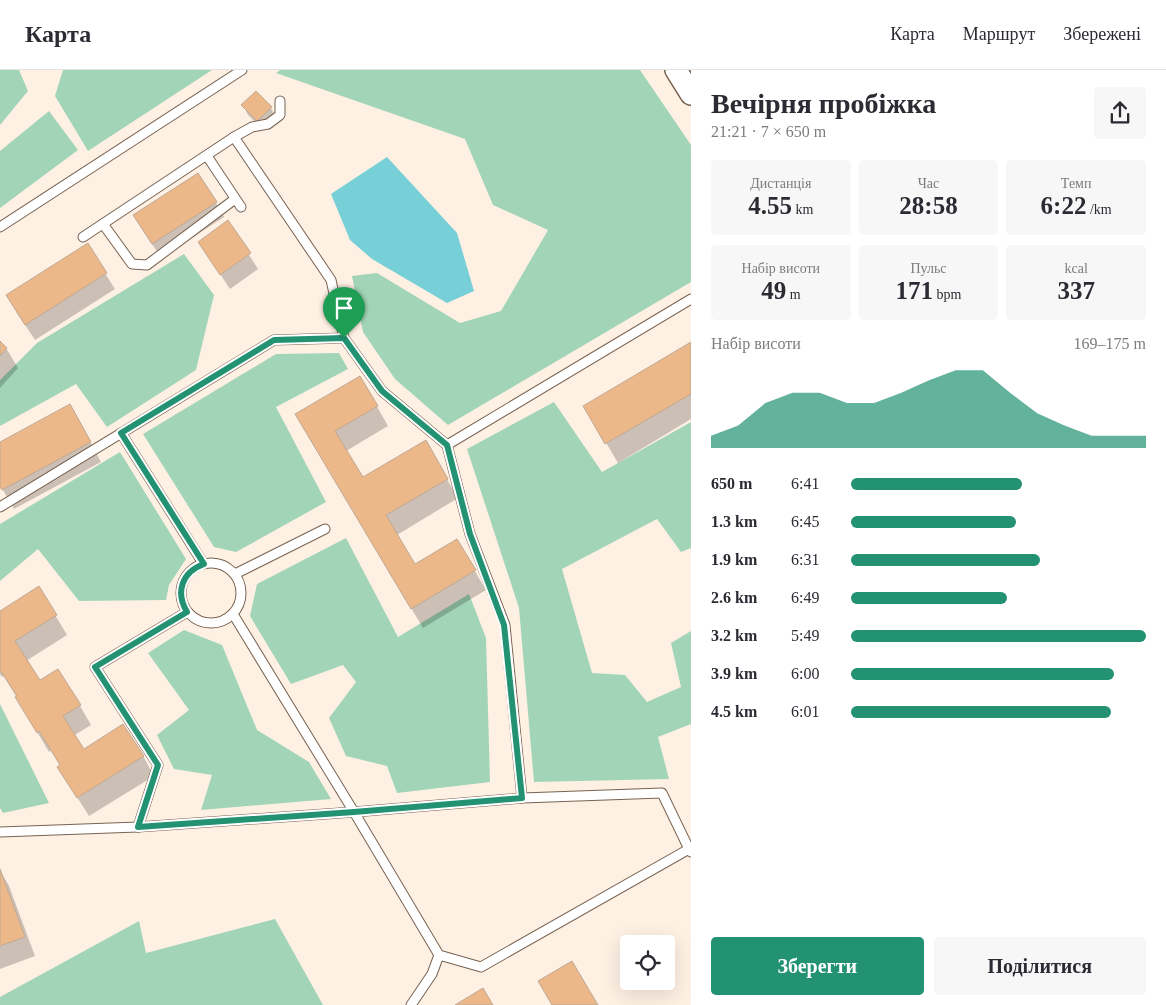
<!DOCTYPE html>
<html lang="uk">
<meta charset="utf-8">
<style>
body{margin:0;font-family:"Times New Roman",serif;background:#f7f7f7;color:#2b2b33;height:100vh;display:flex;flex-direction:column;font-size:19px;white-space:nowrap}
*{box-sizing:border-box;margin:0}
p{font-size:16px;color:#7c7c81}
.icon{flex:none;width:28px;height:28px;fill:none;stroke:currentColor;stroke-width:2;stroke-linecap:round;stroke-linejoin:round}
.map{position:relative;flex:1;overflow:hidden}
.drawer{display:flex;flex-direction:column;background:#fff;width:475px}
.drawer>*{flex:none}
.tools{position:absolute;left:620px;top:865px;display:grid;gap:10px}
.tools a{display:grid;place-items:center;width:55px;height:55px;border-radius:5px;background:#fff;box-shadow:0 5px 20px #0002;font-size:25px}
.pin{position:absolute;display:grid;place-items:center;width:42px;height:42px;color:#fff;margin:-51px -21px;border-radius:50% 50% 50% 0;rotate:-45deg;box-shadow:0 0 5px #0007}
.pin .icon{rotate:45deg}
.round{display:grid;place-items:center;flex:none;width:52px;height:52px;border-radius:5px;background:#f7f7f7}
.head{display:flex;align-items:center;justify-content:space-between;height:85px;padding:0 20px}
h1{font-size:28px;font-weight:800;line-height:38px}
.figures{display:grid;grid-template-columns:repeat(3,1fr);gap:8px;height:85px;padding:5px 20px}
.figures div{display:grid;align-content:center;border-radius:5px;background:#f7f7f7;text-align:center}
.figures b{font-size:25px;font-weight:800}
.figures small{font-size:14px;font-weight:400}
.figures p{font-size:14px}
.chart{height:140px;padding:10px 20px}
.chart p{display:flex;justify-content:space-between}
.chart svg{width:100%;height:90px;margin-top:5px;fill:#229273;opacity:.7}
.action{display:flex;gap:10px;margin-top:auto;padding:10px 20px}
.action a{flex:1;height:58px;border-radius:5px;background:#229273;color:#fff;font-size:20px;font-weight:800;line-height:58px;text-align:center}
.action a+a{background:#f7f7f7;color:#2b2b33}
ul{padding:0 20px;list-style:none;font-size:16px}
li{display:grid;grid-template-columns:80px 60px 1fr;align-items:center;height:38px}
li i{height:12px;border-radius:6px;background:#229273}
header{display:flex;align-items:center;gap:30px;box-sizing:border-box;height:70px;padding:0 25px;background:#fff;border-bottom:1px solid #e1e1e2}
header strong{font-size:24px}
nav{display:flex;gap:28px;margin-inline-start:auto;font-size:18px}
main{display:flex;flex:1;min-height:0}
.map>svg:first-child{display:block}
.green{fill:#a2d5b7}
.water{fill:#77d0d7}
.shadow{fill:#0003}
.building{fill:#ecb889;stroke:#bfa995}
.lines{fill:none;stroke-linecap:round;stroke-linejoin:round}
.service-casing{stroke:#786351;stroke-width:11}
.tertiary-casing{stroke:#786351;stroke-width:24}
.service{stroke:#fff;stroke-width:9}
.tertiary{stroke:#fff;stroke-width:21}
.route-casing{stroke:#fff;stroke-width:10}
.route{stroke:#229273;stroke-width:6}
</style>
<header>
<strong>Карта</strong>
<nav><a>Карта</a><a>Маршрут</a><a>Збережені</a></nav>
</header>
<main>
<div class="map">
<svg width="691" height="935" viewBox="0 0 691 935">
<rect width="100%" height="100%" fill="#fff0e4"/>
<g class="green">
<path d="M0,0h19l9,21 -28,34z"/>
<path d="M63,0h149l-124,81 -33,-55z"/>
<path d="M280,0h360l51,75v137l-243,143 -53,-46 -32,-47 -11,-56 25,-3 83,50 41,-12 47,-81 -55,-25 -28,-66 -189,-66z"/>
<path d="M49,41l29,39 -78,58v-57z"/>
<path d="M184,184l30,41 -18,75 -89,57 -31,-43 -76,42v-46l37,-37z"/>
<path d="M339,283l9,16 -72,38 50,95 -90,50 -22,-5 -71,-113 133,-80z"/>
<path d="M554,332l48,70 89,-50v126l-10,4 -24,-33 -95,50 30,104 33,2 22,27 34,-15 -10,-44 20,-12v93l-33,13 11,42 -135,3 -15,-174 -52,-159z"/>
<path d="M120,382l66,107 -17,26 -3,15 -87,1 -41,-52 -38,32v-57z"/>
<path d="M346,468l52,99 71,-43 17,44 4,144 -93,11 -10,-27 -41,-10 -17,-38 27,-36 -13,-17 -52,19 -41,-68 7,-32z"/>
<path d="M184,560l38,15 35,85 52,32 22,37 -130,11 11,-35 -38,-6 -17,-34 32,-25 -41,-57z"/>
<path d="M0,634l49,99 -46,10 -3,-5z"/>
<path d="M275,849l48,86h-323v-8l139,-76 7,32z"/>
</g>
<path class="water" d="M387,87l70,76 17,58 -27,12 -75,-44 -22,-19 -19,-46z"/>
<g class="shadow">
<path d="M243,35l28,3 5,10 -13,12 -15,-15z"/>
<path d="M216,133l8,14 -63,41 -18,-28z"/>
<path d="M228,152l30,47 -28,20 -31,-47z"/>
<path d="M87,175l28,44 -80,51 -19,-29z"/>
<path d="M0,273l6,5 12,20 -18,20z"/>
<path d="M691,274v75l-73,44 -33,-56z"/>
<path d="M360,307l28,49 -42,25 17,28 62,-37 33,56 -61,37 18,31 42,-25 29,49 -63,38 -115,-194z"/>
<path d="M81,355l20,37 -87,47 -14,-24v-41z"/>
<path d="M39,518l28,47 -41,26 14,21 40,24 11,19 -18,11 10,15 60,5 11,20 -65,40 -19,-30 -9,-20 -10,-16 -2,2 -45,-76 -2,1 -2,-3v-61z"/>
<path d="M0,800l9,16 26,70 -35,13z"/>
</g>
<g class="building">
<path d="M256,21l16,16 -15,14 -16,-16z"/>
<path d="M198,103l19,29 -65,42 -19,-29z"/>
<path d="M228,150l23,33 -31,22 -22,-33z"/>
<path d="M88,173l19,30 -82,52 -19,-30z"/>
<path d="M0,271l7,7 -7,8z"/>
<path d="M691,272v52l-86,50 -22,-38z"/>
<path d="M360,306l18,30 -43,25 28,46 63,-37 22,39 -62,36 29,49 42,-25 19,31 -65,39 -116,-195z"/>
<path d="M70,334l21,38 -89,48 -2,-3v-45z"/>
<path d="M39,516l18,29 -42,26 25,39 18,-11 23,36 -18,11 21,33 39,-25 21,32 -67,42 -20,-31 3,-2 -21,-34 -2,2 -22,-36 2,-1 -17,-26v-59z"/>
<path d="M0,799l25,68 -25,9z"/>
<path d="M572,891l26,44h-46l-14,-24z"/>
<path d="M483,918l10,17h-38z"/>
</g>
<g class="lines">
<g class="service-casing">
<g id="service">
<path d="M234,67l18,-10 16,-3 12,-9v-14"/>
<path d="M207,86l34,51"/>
<path d="M103,154l29,40 15,1 88,-66"/>
<path d="M0,157l242,-157"/>
<path d="M83,167l151,-100 97,143 13,58 38,53 65,54"/>
<path d="M121,363l82,130"/>
<path d="M0,437l274,-167 70,-2"/>
<circle cx="211" cy="523" r="30"/>
<path d="M235,504l90,-45"/>
<path d="M522,728l-168,14 85,143 42,12 208,-118 2,3"/>
<path d="M138,757l20,-62 -63,-98 92,-55"/>
<path d="M0,762l138,-5 216,-15 -121,-198"/>
<path d="M689,779l-27,-56 -140,5 -17,-173 -35,-91 -23,-89 244,-146"/>
<path d="M411,935l21,-31 7,-19"/>
</g>
</g>
<g class="tertiary-casing">
<path id="tertiary" d="M676,0l15,24"/>
</g>
<use href="#service" class="service"/>
<use href="#tertiary" class="tertiary"/>
</g>
<g class="lines">
<g class="route-casing">
<path id="route" d="M344,268l38,53 65,54 23,89 34,91 18,173 -168,14 -216,15 20,-62 -63,-98 92,-55c-12,-20 -5,-40 17,-48l-83,-131 153,-93z"/>
</g>
<use href="#route" class="route"/>
</g>
</svg>
<div class="tools">
<a><svg class="icon" aria-label="locate" viewBox="0 0 24 24"><circle cx="12" cy="12" r="6"/><path d="M12 2v4M12 18v4M2 12h4M18 12h4"/></svg></a>
</div>
<div class="pin" style="left:344px;top:268px;background:#1e9e55"><svg class="icon" aria-label="arrive" viewBox="0 0 24 24"><path d="M6 21V4h12l-3 4 3 4H6"/></svg></div>
</div>
<section class="drawer">
<div class="head"><div><h1>Вечірня пробіжка</h1><p>21:21 · 7 × 650 m</p></div><a class="round"><svg class="icon" aria-label="share" viewBox="0 0 24 24"><path d="M12 15V3M7 8l5-5 5 5M5 13v7h14v-7"/></svg></a></div>
<div class="figures">
<div><p>Дистанція</p><b>4.55<small> km</small></b></div>
<div><p>Час</p><b>28:58</b></div>
<div><p>Темп</p><b>6:22<small> /km</small></b></div>
</div>
<div class="figures">
<div><p>Набір висоти</p><b>49<small> m</small></b></div>
<div><p>Пульс</p><b>171<small> bpm</small></b></div>
<div><p>kcal</p><b>337</b></div>
</div>
<div class="chart"><p><span>Набір висоти</span>169–175 m</p>
<svg viewBox="0 0 160 44" preserveAspectRatio="none"><path d="M0 44V38L10 33L20 22L30 17L40 17L50 22L60 22L70 17L80 11L90 6L100 6L110 17L120 27L130 33L140 38L150 38L160 38V44z"/></svg>
</div>
<ul>
<li><b>650 m</b>6:41<i style="width:58%"></i></li>
<li><b>1.3 km</b>6:45<i style="width:56%"></i></li>
<li><b>1.9 km</b>6:31<i style="width:64%"></i></li>
<li><b>2.6 km</b>6:49<i style="width:53%"></i></li>
<li><b>3.2 km</b>5:49<i style="width:100%"></i></li>
<li><b>3.9 km</b>6:00<i style="width:89%"></i></li>
<li><b>4.5 km</b>6:01<i style="width:88%"></i></li>
</ul>
<div class="action"><a>Зберегти</a><a>Поділитися</a></div>
</section>
</main>
